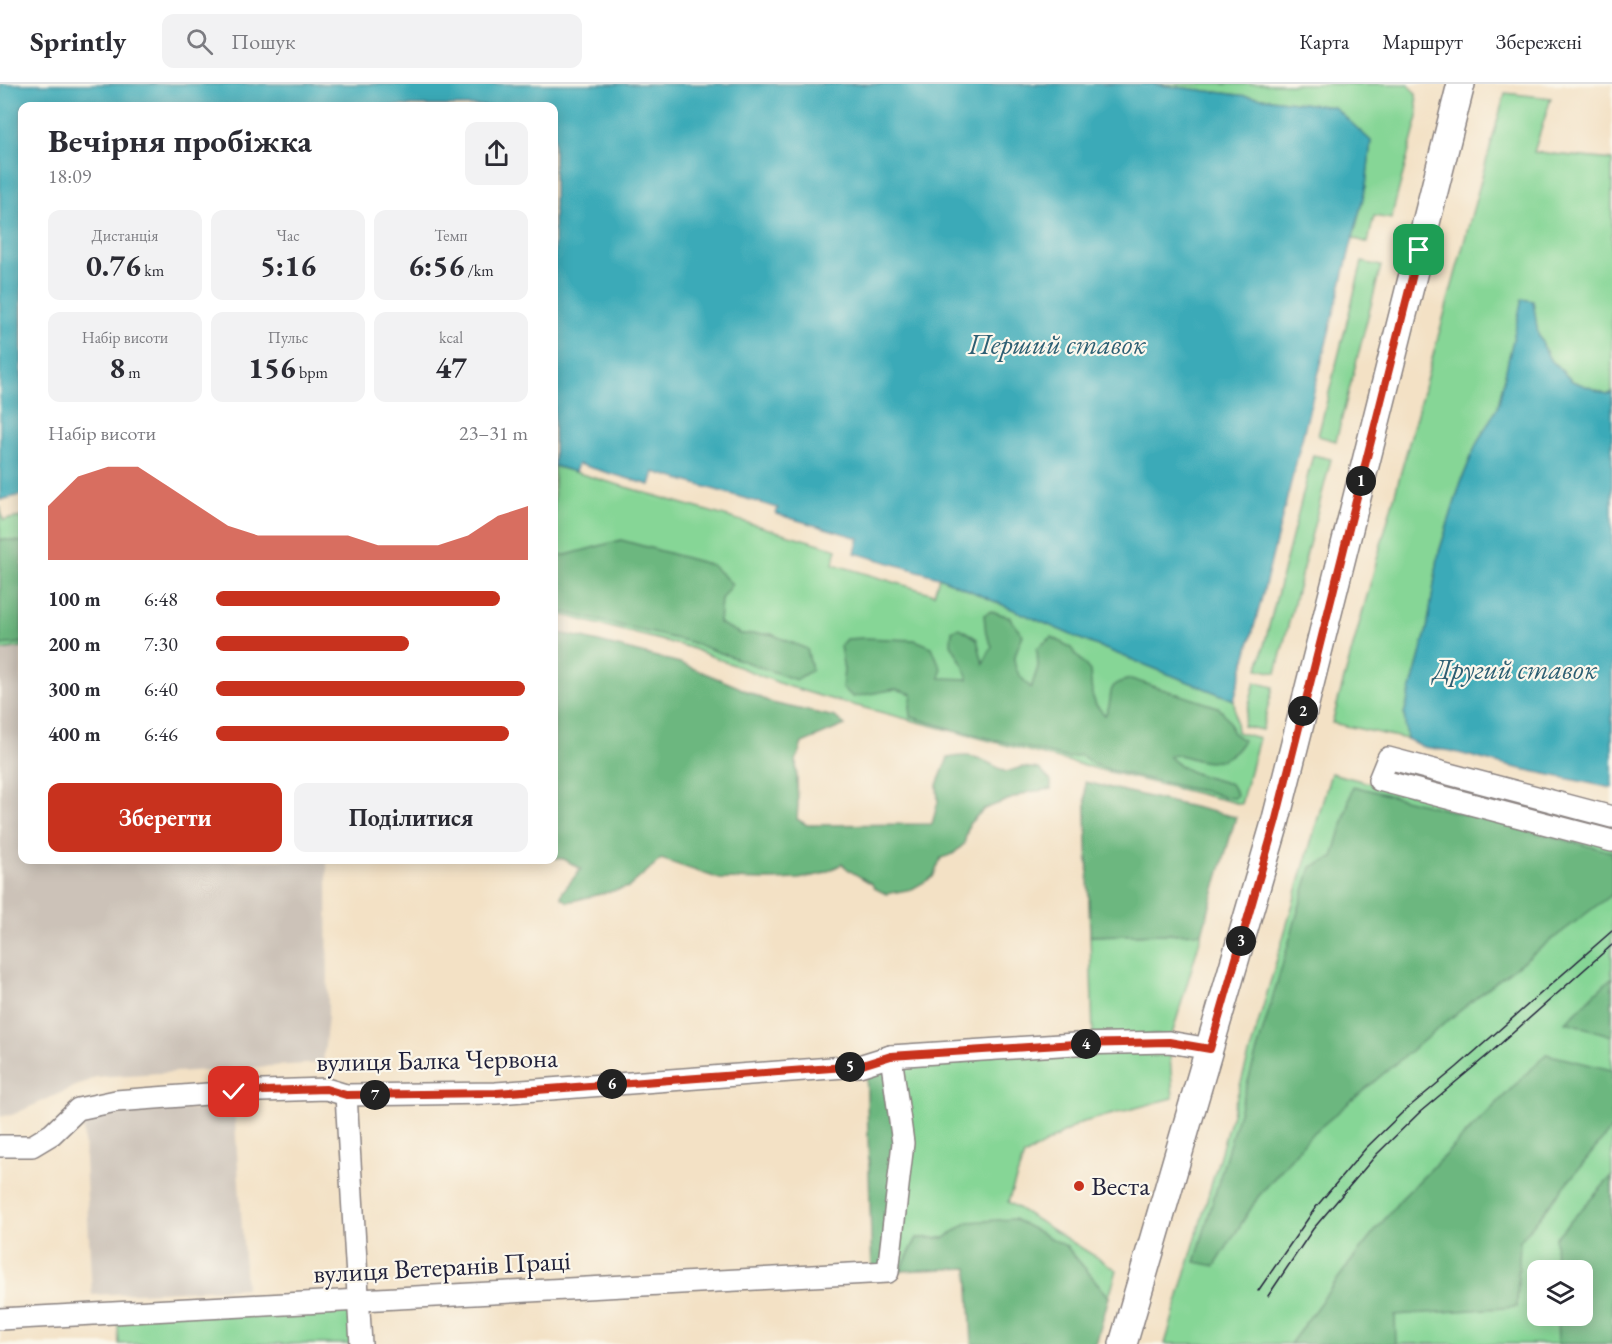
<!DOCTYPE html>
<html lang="uk">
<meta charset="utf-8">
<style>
body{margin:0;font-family:"EB Garamond",serif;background:#f2f2f3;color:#2b2b33;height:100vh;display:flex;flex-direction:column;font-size:22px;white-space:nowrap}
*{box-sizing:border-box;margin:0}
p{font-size:20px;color:#7c7c81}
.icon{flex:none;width:33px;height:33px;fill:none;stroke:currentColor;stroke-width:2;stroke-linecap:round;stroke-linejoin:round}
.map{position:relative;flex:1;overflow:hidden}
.details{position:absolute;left:18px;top:18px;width:540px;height:762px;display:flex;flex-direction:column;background:#fff;border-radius:12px;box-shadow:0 3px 15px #0003}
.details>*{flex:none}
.tools{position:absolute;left:1527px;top:1176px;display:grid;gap:12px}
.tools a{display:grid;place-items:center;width:66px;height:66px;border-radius:12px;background:#fff;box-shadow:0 3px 15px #0003;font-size:30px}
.pin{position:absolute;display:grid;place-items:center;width:51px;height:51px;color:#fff;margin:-26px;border-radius:12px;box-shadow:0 3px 9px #0006}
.km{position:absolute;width:30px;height:30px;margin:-15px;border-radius:50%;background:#222;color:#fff;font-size:16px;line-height:30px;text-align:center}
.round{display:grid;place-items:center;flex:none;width:63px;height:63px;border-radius:12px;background:#f2f2f3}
.overview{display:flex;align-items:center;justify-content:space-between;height:102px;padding:0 30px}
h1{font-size:33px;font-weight:700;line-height:45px}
.stats{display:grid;grid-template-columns:repeat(3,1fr);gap:9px;height:102px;padding:6px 30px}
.stats div{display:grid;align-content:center;border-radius:12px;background:#f2f2f3;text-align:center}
.stats b{font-size:30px;font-weight:700}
.stats small{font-size:16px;font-weight:400}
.stats p{font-size:16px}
.chart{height:168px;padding:12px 30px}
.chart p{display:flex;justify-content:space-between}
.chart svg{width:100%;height:108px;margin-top:6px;fill:#c8321e;opacity:.7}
.action{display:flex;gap:12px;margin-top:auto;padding:12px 30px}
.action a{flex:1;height:69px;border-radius:12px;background:#c8321e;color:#fff;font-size:24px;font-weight:700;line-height:69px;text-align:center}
.action a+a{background:#f2f2f3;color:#2b2b33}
ul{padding:0 30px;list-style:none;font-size:20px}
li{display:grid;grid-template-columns:96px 72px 1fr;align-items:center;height:45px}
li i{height:15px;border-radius:8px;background:#c8321e}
header{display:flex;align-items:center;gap:36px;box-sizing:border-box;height:84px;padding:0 30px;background:#fff;border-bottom:2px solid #e1e1e2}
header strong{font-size:28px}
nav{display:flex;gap:33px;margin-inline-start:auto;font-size:21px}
.search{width:420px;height:54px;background:#f2f2f3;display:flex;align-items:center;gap:15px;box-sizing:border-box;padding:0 21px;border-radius:12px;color:#7c7c81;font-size:22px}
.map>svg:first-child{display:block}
.industrial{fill:#ccc2b8}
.green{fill:#86d696;stroke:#547c68;stroke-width:1.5;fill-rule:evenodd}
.forest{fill:#6cb77f;stroke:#476c5d;stroke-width:1.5}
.water{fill:#3aaab8;stroke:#2e667a;stroke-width:1.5}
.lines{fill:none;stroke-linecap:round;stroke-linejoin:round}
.minor-casing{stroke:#8a8280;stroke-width:24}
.major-casing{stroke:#8a8280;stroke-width:30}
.minor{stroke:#fff;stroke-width:21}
.major{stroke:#fff;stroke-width:27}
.tram{stroke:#22223b;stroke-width:1.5}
.route-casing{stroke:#fff;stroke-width:12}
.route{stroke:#c8321e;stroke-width:8}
.poi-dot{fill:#c8321e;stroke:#fbf7ec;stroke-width:2}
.labels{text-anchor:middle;stroke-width:4.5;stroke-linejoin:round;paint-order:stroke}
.street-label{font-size:27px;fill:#22223b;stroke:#fbf7ec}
.poi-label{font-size:27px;fill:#22223b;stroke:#fbf7ec;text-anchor:start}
.water-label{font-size:28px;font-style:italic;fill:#2d5f73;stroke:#fbf7ec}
</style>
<header>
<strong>Sprintly</strong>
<div class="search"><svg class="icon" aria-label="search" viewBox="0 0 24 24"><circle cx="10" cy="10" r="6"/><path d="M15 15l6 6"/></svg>Пошук</div>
<nav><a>Карта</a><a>Маршрут</a><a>Збережені</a></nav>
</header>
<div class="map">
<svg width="1612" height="1260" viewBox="0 0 1612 1260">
<rect width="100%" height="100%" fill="#fbf7ec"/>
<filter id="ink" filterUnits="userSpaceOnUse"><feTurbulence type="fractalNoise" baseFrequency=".0167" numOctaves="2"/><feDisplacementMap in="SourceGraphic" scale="12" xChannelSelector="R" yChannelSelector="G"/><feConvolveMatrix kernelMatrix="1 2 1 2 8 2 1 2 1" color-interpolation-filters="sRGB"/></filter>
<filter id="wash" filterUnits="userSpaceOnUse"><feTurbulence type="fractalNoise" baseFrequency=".008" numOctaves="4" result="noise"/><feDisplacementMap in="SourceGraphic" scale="24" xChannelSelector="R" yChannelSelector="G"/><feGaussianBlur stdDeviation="1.35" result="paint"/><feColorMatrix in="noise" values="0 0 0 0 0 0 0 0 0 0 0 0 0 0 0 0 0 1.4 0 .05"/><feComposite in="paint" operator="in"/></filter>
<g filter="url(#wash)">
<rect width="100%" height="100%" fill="#f3e1c5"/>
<g class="industrial">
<path d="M22,563v213h286l19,1 1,156 -5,46 -227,14 -84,38 -12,1v-466z"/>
<path d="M234,1022l12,182 -154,7 -9,-173 34,-8z"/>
</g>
<g class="green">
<path d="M1152,0h257l7,10 2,23 -27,102 -17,-3 -6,27 -15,-5 13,-52 5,-45 -37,-34z"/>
<path d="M1505,9l46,5 -17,54 78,8v233l-5,1 -35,-13 -23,-23 -11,-24 -5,-32 -11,-2 -24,106 -22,39 -15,37 -22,70 -12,77 -23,85 3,25 -75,-16z"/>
<path d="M1362,178l19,4 -45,175 -18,-5z"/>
<path d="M1313,371l18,4 -55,214 -18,-4z"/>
<path d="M554,382l283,83 -4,15 101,30 5,-17 146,64 149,59 3,32 22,6 -18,66 -140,-34 -278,-73 -39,-12 -96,-38 -134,-34z"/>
<path d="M0,422l3,14 19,-3v130l-22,3z"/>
<path d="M1255,598l18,5 -11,43 -19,-4z"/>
<path d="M1331,689l281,73v498h-447zM1538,1186h44v46h-44z"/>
<path d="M1202,849l-30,102 -79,1 -3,-100z"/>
<path d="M1169,958l4,56 -93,25 -56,33 -16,46 109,68 -8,27 -43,-51 -98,-24 -23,16h-28l-17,33 -12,1 3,-216z"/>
<path d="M359,1215l2,45h-242l-2,-32z"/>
</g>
<g class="forest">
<path d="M0,455l22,3v101l-22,2z"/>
<path d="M621,456l91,25 20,19 -11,15 -2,24 22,11h30l36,15 5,21 -16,10 -106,-38 -136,-32v-55h12z"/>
<path d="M991,527l18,6 14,18c-12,28 -13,31 8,53l7,-21 -1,-19 15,-11 18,10 20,24 2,23 4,11 9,10c12,-19 -5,-30 26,-36l87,28 8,9 4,7 2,9 11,8c-6,16 -26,24 -41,21 -14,-2 -19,-8 -33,-5 18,19 39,21 62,28l6,10 -2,4 -12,-1 -13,-5 -23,-4 -77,-18 -17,-6 -12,-9 -13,3 -116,-29 -41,-12 -1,-11 2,-12 -16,-5 -43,8 -11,-9 2,-18 -4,-24 6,-7 18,-1 51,2 17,7 9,22 -1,9 28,1 -5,-14 -12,-21 1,-14 8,-2 17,11 6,25 9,-18 -6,-12 -2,-19z"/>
<path d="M554,548l29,6 97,25 56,23 36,17 63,14 10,8 -43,18 -6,18 2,43 -1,15 10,6 125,-1 6,-22 -1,-17 11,-27c27,-6 35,2 58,14l16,-5 17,2 12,12v8l-22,3 -45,17 -15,15 -5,20 -11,10 -12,4 -8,19 -21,12 -26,5 -12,-6 -2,-4 -22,-13 -8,-7 -20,10 -23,5 -27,1 -52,-1 -59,-20 -32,28 -61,15 -7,-5 2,-6 18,-22 -17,-10 -10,-1z"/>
<path d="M1085,698l151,35 -34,116 -112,3z"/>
<path d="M1353,702l259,66v42l-124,94 -92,75 -86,73 -52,61 -43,69 -20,-4 116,-395 22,-9z"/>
<path d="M1612,893v59l-46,-14z"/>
<path d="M1546,970l66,16v58l-92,113 -3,66 -122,8 1,29h-106l58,-79 52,-65z"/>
<path d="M891,972l12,87 -15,129 -16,1 -6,-209z"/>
<path d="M1612,1092v168h-54l-1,-28h25v-46h-26l-1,-32z"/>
<path d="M1014,1135l52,27 43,51 -13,47h-124l-4,-76 -68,3 17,-33h28l23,-16z"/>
</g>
<g class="water">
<path d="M0,0h1152l182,23 37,34 -5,45 -106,419 -26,95 -149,-59 -146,-64 -84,-24 4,-15 -83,-24 2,-6 -124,-36 -4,13 -72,-21 -3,8 -21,-6v-360h-532v389l-22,5z"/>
<path d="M1522,215l11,2 5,33 11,24 23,23 35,13 5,-1v395l-104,-22 -57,-15 -28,-4 -16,-8 -3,-25 23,-85 12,-77 22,-70 15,-37 22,-39z"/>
</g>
</g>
<g filter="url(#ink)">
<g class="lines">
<g class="minor-casing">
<g id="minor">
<path d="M1612,733l-224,-59 -9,22 233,61"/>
<path d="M346,1011l15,249"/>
<path d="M0,1062h32l20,-12 26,-25 38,-8 118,-9 92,-3 20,6 150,-2 349,-26 14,-1 32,-10 184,-12 94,-2 41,7"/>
<path d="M0,1235l888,-47 15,-129 -12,-87"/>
</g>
</g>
<g class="major-casing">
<path id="major" d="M1123,1260l152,-521 186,-739"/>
</g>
<use href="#minor" class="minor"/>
<use href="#major" class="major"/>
<g class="tram">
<path d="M1258,1207l58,-84 50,-59 37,-36 54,-45 155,-136"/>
<path d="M1268,1212l45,-67 64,-75 43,-42 69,-58 123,-109"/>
</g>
</g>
</g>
<g class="lines" filter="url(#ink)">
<g class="route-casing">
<path id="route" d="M234,1008l92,-3 20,6 150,-2 349,-26 14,-1 32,-10 184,-12 94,-2 41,7 65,-226 144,-573"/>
</g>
<use href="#route" class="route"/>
</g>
<circle class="poi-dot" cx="1079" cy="1102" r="6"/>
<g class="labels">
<g class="street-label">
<text transform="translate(437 976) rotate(-1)" y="9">вулиця Балка Червона</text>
<text transform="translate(442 1183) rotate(-3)" y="9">вулиця Ветеранів Праці</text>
</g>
<g class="poi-label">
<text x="1091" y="1111">Веста</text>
</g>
<g class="water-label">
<text x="1057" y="270">Перший ставок</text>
<text x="1515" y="595">Другий ставок</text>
</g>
</g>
</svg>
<div class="tools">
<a><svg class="icon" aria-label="layers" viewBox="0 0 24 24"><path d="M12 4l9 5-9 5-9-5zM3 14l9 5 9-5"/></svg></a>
</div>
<div class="pin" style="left:1419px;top:166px;background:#1e9e55"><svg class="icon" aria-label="arrive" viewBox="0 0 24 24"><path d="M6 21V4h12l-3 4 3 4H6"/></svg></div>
<div class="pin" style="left:234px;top:1008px;background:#d93025"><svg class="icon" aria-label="check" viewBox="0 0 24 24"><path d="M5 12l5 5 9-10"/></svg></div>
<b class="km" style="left:1361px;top:397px">1</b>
<b class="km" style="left:1303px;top:627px">2</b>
<b class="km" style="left:1241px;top:857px">3</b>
<b class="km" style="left:1086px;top:960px">4</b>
<b class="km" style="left:850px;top:983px">5</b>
<b class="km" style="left:612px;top:1000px">6</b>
<b class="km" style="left:375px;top:1011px">7</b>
<section class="details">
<div class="overview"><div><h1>Вечірня пробіжка</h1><p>18:09</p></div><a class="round"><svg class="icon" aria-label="share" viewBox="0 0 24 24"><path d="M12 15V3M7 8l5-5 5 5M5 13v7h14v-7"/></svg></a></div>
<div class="stats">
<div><p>Дистанція</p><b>0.76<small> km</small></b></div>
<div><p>Час</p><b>5:16</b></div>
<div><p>Темп</p><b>6:56<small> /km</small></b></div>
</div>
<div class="stats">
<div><p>Набір висоти</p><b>8<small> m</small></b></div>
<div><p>Пульс</p><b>156<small> bpm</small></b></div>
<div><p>kcal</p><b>47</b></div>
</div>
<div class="chart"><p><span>Набір висоти</span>23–31 m</p>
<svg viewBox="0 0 160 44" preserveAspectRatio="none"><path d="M0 44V22L10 10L20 6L30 6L40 14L50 22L60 30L70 34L80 34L90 34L100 34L110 38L120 38L130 38L140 34L150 26L160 22V44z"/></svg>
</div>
<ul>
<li><b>100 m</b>6:48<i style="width:91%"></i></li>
<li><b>200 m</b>7:30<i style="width:62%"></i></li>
<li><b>300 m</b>6:40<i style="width:99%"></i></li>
<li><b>400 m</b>6:46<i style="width:94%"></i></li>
</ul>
<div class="action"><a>Зберегти</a><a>Поділитися</a></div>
</section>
</div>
